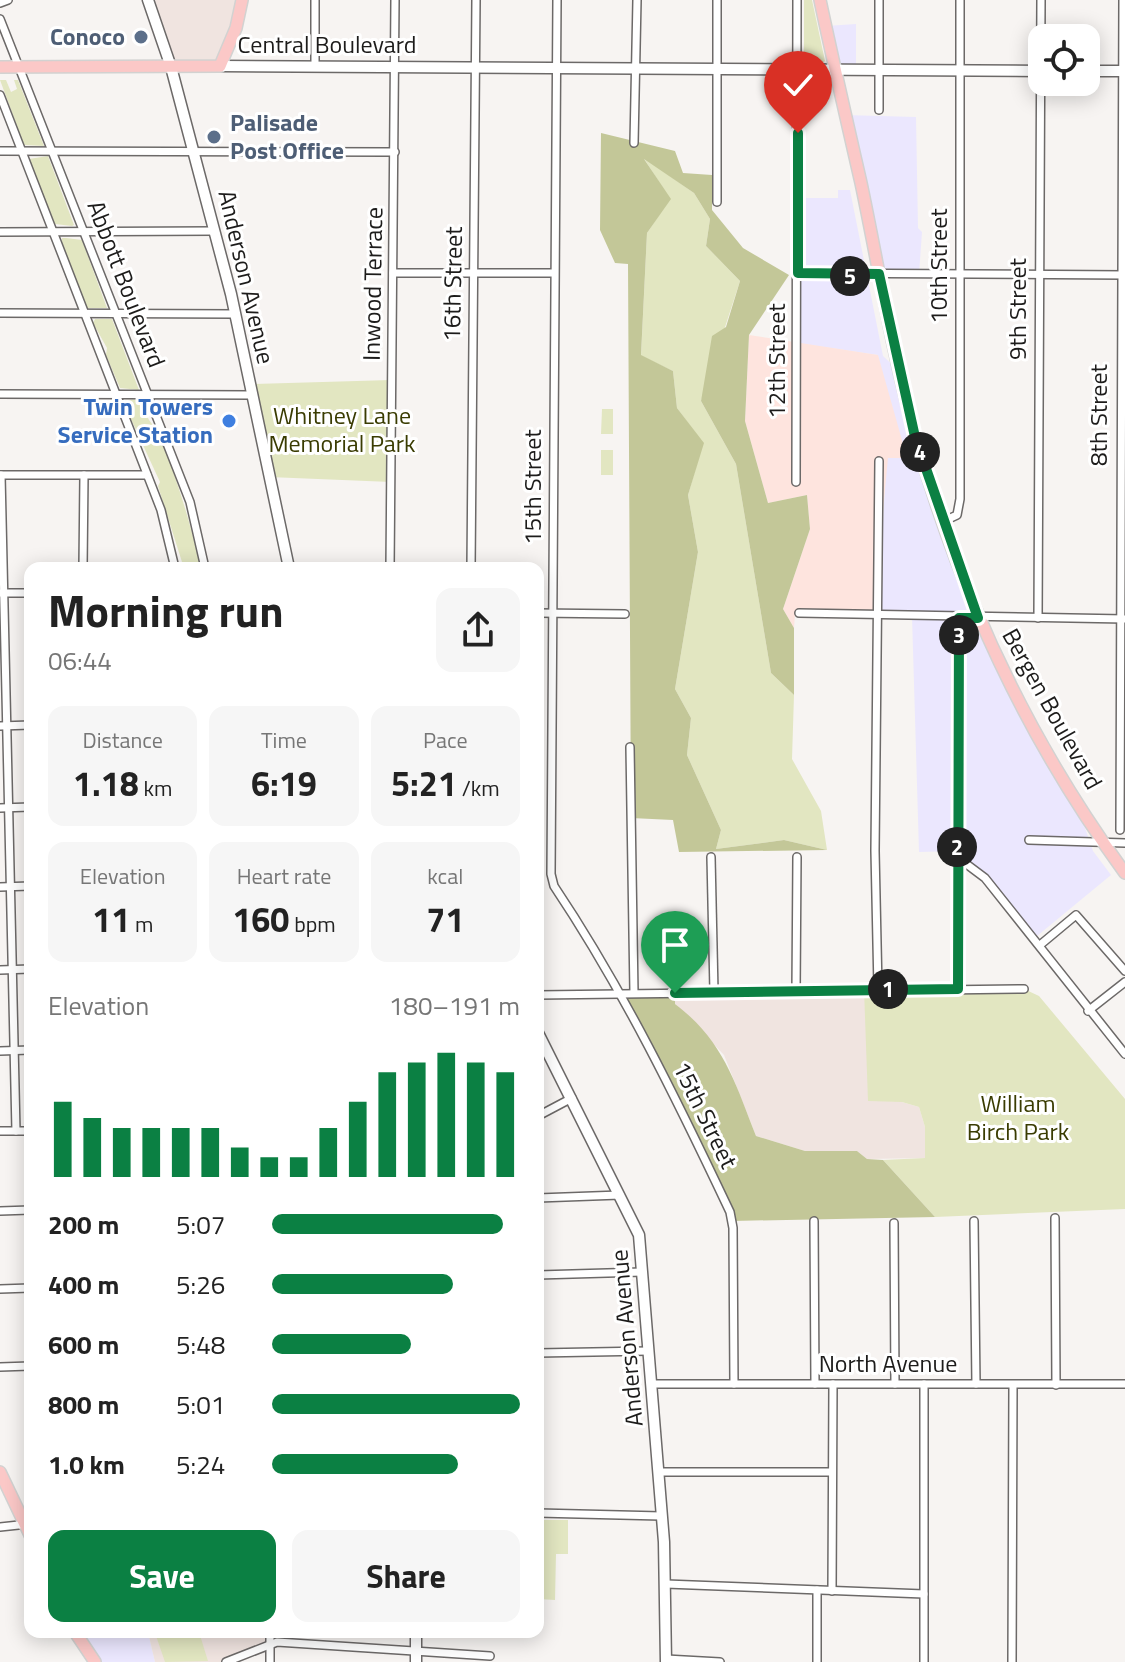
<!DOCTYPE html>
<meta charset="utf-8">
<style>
body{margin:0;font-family:"Titillium Web",sans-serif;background:#f6f6f6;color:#222;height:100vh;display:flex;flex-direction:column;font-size:30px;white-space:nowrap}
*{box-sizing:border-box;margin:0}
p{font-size:26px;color:#767676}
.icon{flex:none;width:44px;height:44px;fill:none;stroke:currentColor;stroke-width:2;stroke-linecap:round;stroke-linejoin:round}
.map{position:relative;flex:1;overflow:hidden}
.sheet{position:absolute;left:24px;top:562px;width:520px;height:1076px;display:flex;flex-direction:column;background:#fff;border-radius:16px;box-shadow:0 4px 20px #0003}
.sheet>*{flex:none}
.buttons{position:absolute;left:1028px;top:24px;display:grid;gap:16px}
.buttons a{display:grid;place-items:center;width:72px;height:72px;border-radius:16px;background:#fff;box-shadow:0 4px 20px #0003;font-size:40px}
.pin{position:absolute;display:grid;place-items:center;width:68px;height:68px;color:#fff;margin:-82px -34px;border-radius:50% 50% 50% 0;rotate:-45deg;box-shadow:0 0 8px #0007}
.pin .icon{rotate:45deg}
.km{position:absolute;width:40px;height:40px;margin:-20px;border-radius:50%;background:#222;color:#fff;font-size:22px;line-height:40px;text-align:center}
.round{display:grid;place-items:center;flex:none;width:84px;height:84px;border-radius:16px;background:#f6f6f6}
.overview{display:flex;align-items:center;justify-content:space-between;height:136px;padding:0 24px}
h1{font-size:44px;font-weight:700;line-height:60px}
.stats{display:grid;grid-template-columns:repeat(3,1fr);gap:12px;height:136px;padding:8px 24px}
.stats div{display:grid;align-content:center;border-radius:16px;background:#f6f6f6;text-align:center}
.stats b{font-size:34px;font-weight:700}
.stats small{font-size:22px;font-weight:400}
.stats p{font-size:22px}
.chart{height:224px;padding:16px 24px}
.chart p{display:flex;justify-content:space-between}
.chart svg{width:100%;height:144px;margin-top:8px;stroke:#0b8043;stroke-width:6}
.button{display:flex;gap:16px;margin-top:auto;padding:16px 24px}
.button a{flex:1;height:92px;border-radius:16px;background:#0b8043;color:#fff;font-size:32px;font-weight:700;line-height:92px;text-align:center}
.button a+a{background:#f6f6f6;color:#222}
ul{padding:0 24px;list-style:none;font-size:26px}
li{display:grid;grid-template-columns:128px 96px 1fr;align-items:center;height:60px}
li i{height:20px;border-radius:10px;background:#0b8043}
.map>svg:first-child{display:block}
.commercial{fill:#ebe7fe}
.industrial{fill:#fee4de}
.built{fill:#f0e4e0}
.green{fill:#e2e6c1}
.forest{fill:#c3c798}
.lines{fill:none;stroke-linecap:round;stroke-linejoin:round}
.street-casing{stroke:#6c6968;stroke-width:10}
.secondary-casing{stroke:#6c6968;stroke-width:13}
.primary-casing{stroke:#d2d2d1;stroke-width:14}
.street{stroke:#fff;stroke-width:7}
.secondary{stroke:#fff;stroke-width:10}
.primary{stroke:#fbc8c7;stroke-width:11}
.route-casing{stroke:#fff;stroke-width:16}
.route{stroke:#0b8043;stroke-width:10}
.service-dot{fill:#5c6f8a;stroke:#fff;stroke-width:3}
.shop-dot{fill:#3f7fe0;stroke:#fff;stroke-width:3}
.labels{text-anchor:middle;stroke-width:6;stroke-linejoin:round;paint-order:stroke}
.service-label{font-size:24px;font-weight:bold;fill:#4e5e75;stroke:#fff;text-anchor:end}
.street-label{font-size:24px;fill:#1d1c1b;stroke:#fff}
.shop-label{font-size:24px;font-weight:bold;fill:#366cbe;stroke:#fff;text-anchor:end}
.park-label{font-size:24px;fill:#3a3c02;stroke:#fff}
</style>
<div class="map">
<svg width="1125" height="1662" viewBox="0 0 1125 1662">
<rect width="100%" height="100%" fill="#f7f4f2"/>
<g class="commercial">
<path d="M856,24v45l-22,-1 -8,-42z"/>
<path d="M844,115l72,2 2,111 4,4 -3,42 -35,-6 -15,-73z"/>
<path d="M838,190h12l33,166 16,15 79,247 98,184 17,49 18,24 -80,66 -74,-90 -38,1 -7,-236 -35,-2 10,-157 -9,-102 -81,-12 6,-145h35z"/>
<path d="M75,1632h73l7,30h-60z"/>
</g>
<path class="industrial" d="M749,335l129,20 29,103h-19l-15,156h-78l-1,14 -11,-19 27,-80 -3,-34 -39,8 -23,-82z"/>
<g class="built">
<path d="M148,0h94l-22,66 -49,1z"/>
<path d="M864,989l38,113 17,5 6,20v31l-58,1 -10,-8h-52l-49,-15 -32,-81 -49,-51v-11z"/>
<path d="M148,1632h122v11l-44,19h-71z"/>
</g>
<g class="green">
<path d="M804,0h8l13,61 -4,3 -17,-3z"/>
<path d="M0,80h6l5,12 6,-3 -3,-9h4l26,66 -20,-1z"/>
<path d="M48,156l26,69 -2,1 -17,-2 -26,-65z"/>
<path d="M643,157l51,36 16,26 -4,27 34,35 -39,120 35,63 35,209 23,22 -2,64 29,52 6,39 -43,-10 -68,9 5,-19 -34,-75 4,-37 -16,-29 23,-137 -10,-57 15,-52 -26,-35 -4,-37 -32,-15 6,-123 23,-34z"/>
<path d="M66,238l16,2 25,68h-20l-25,-63v-7z"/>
<path d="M95,319h17l27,71 -19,-2 -14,-33 1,-7 -14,-25z"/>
<path d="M391,380v102l-122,-5 -19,-93z"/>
<path d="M145,399l6,15 -4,2 2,4c18,21 45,113 51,148h-13l-1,-5 -4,-1 -24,-76 2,-4 -36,-78 1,-4z"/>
<path d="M602,409h11v25h-12z"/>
<rect x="601" y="450" width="12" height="25"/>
<path d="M864,989h160l15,7 86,103v110l-190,8 -52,-57 42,-2v-31l-6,-20 -17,-5 -34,-1z"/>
<path d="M538,1520h30v34h-12l-1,46 -17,-1z"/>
<path d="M199,1632l9,29 -43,1 -10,-29z"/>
</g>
<g class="forest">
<path d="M601,133l74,18 8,22 29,2v35l31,38 46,27 -40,60 -4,86 23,82 39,-8 3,34 -27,80 11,19v67l-23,-22 -35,-209 -35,-63 11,-65 14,-9 14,-46 -34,-35 4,-27 -16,-26 -50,-34 27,40 -24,34 -6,122 32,16 4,37 27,35 -16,52 10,57 -23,137 16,29 -4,37 34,75 -5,19 68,-9 43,10 -148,2 -6,-32 -42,-2 -3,-554 -13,-1 -15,-33z"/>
<path d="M675,993v11c48,36 60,78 81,132l49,15h52l10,8 16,1 52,57 -203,4 -112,-227z"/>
</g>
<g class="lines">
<g class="street-casing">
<g id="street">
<path d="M557,0l-6,874 3,12c69,103 123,214 176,326l3,16 1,156"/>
<path d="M0,3l8,-3"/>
<path d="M0,19l190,483 15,66"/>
<path d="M315,66v-66"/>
<path d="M0,95l161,415 14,58"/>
<path d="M879,110v-110"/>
<path d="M634,143l3,-143"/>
<path d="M0,151l395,1"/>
<path d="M717,202v-202"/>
<path d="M0,232l215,-1"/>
<path d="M393,273h161"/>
<path d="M798,273l327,2"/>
<path d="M0,313l235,1"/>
<path d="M0,394l252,1"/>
<path d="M0,475h147"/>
<path d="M1,475l15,656"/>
<path d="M796,482l1,-482"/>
<path d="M942,522l15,-7 3,-16v-499"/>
<path d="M83,568l1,-93"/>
<path d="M390,568l5,-568"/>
<path d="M471,568l5,-568"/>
<path d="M0,593h30"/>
<path d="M538,613l87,1"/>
<path d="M799,613l326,6"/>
<path d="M1038,618l3,-618"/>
<path d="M0,726l30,-1"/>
<path d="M630,747l4,246"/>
<path d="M0,808l30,-1"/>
<path d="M1120,830l3,-830"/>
<path d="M1029,840l96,3"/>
<path d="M711,857l3,135"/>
<path d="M957,857l28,21 140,176"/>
<path d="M0,887l30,-1"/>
<path d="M1040,945l36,-30 49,56"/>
<path d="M0,970l30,-1"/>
<path d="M878,989l-3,-138 4,-390"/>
<path d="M958,989l1,-371"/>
<path d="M796,991l1,-134"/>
<path d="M538,995l486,-6"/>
<path d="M1088,1011l37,-29"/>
<path d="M0,1051l30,-1"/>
<path d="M538,1116l34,-18"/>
<path d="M0,1131h30"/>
<path d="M538,1198l82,-3"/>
<path d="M0,1211l30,-1"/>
<path d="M1055,1218l1,167"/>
<path d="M814,1221l1,163"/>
<path d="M974,1221l2,163"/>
<path d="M894,1223l1,161"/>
<path d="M538,1275l104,-3"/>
<path d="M0,1289l30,-1"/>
<path d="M538,1353l110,-2"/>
<path d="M0,1367l30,-1"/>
<path d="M652,1384h473"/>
<path d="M924,1384v278"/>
<path d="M659,1472h173"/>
<path d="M538,1513l123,3"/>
<path d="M0,1527l28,-3"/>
<path d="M666,1584l258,10"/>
<path d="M832,1591l1,-207"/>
<path d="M270,1632v30"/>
<path d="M666,1659l54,3"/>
<path d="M226,1662l51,-20 213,14"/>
<path d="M817,1662v-72"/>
<path d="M1012,1662l1,-277"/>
</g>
</g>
<g class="secondary-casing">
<g id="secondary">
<path d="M148,0l23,67 60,227 58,274"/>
<path d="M220,66l822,5"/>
<path d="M1086,71h39"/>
<path d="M538,1033l101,202 25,307 2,120"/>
<path d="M416,1632v30"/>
</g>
</g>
<g class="primary-casing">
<g id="primary">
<path d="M820,0c13,61 27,122 41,183 18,85 31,171 55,255 44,156 113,304 209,435"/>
<path d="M0,67l220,-1 16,-38 6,-28"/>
<path d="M0,1472l30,63"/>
<path d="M75,1632l20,30"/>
</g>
</g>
<use href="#street" class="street"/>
<use href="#secondary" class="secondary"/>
<use href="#primary" class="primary"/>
</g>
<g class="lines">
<g class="route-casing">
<path id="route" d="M675,993l283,-4 1,-371h19l-63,-181 -36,-163 -81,-1v-140"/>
</g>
<use href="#route" class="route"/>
</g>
<g class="service-dot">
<circle cx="141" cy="37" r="8"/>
<circle cx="214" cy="137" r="8"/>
</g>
<circle class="shop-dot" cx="229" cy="421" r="8"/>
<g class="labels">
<g class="service-label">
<text x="125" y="45">Conoco</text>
<text x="230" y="131" text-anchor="start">Palisade<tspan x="230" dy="28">Post Office</tspan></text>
</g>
<g class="street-label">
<text x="327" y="53">Central Boulevard</text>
<text transform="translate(939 266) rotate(-90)" y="8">10th Street</text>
<text transform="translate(246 277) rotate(77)" y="8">Anderson Avenue</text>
<text transform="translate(126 284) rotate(69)" y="8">Abbott Boulevard</text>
<text transform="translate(373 284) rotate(-89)" y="8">Inwood Terrace</text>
<text transform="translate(453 284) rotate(-89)" y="8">16th Street</text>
<text transform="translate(1018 309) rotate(-90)" y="8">9th Street</text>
<text transform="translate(777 361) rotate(-90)" y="8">12th Street</text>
<text transform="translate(1099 415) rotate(-90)" y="8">8th Street</text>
<text transform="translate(533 487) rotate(-90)" y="8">15th Street</text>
<text transform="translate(1052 709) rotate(61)" y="8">Bergen Boulevard</text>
<text transform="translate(705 1115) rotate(64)" y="8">15th Street</text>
<text transform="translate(627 1338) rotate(-95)" y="8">Anderson Avenue</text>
<text x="888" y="1372">North Avenue</text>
</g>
<g class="shop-label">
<text x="213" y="415">Twin Towers<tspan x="213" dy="28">Service Station</tspan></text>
</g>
<g class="park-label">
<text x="342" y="424">Whitney Lane<tspan x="342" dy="28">Memorial Park</tspan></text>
<text x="1018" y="1112">William<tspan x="1018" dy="28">Birch Park</tspan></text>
</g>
</g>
</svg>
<div class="buttons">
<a><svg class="icon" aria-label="locate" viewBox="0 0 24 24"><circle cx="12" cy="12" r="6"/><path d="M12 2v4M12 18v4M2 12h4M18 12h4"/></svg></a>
</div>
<div class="pin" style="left:675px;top:993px;background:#1e9e55"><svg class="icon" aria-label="arrive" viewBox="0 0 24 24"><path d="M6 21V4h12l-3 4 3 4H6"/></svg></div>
<div class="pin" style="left:798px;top:133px;background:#d93025"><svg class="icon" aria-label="check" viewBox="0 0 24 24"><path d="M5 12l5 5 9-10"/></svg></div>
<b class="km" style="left:888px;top:989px">1</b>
<b class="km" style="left:957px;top:847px">2</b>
<b class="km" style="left:959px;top:635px">3</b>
<b class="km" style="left:920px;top:452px">4</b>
<b class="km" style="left:850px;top:276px">5</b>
<section class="sheet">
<div class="overview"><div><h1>Morning run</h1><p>06:44</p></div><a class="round"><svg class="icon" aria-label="share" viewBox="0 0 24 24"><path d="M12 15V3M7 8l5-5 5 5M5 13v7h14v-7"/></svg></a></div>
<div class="stats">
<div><p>Distance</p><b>1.18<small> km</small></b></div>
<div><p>Time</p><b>6:19</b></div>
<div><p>Pace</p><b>5:21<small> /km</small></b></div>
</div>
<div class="stats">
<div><p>Elevation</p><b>11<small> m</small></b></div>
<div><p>Heart rate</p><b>160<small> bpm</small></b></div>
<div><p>kcal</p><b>71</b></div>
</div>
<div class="chart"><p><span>Elevation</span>180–191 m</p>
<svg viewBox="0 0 160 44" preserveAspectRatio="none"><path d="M5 44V21M15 44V26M25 44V29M35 44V29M45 44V29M55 44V29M65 44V35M75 44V38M85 44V38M95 44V29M105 44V21M115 44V12M125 44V9M135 44V6M145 44V9M155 44V12"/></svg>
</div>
<ul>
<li><b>200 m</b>5:07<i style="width:93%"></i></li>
<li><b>400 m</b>5:26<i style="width:73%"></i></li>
<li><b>600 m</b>5:48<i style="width:56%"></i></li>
<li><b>800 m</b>5:01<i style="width:100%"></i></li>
<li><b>1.0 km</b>5:24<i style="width:75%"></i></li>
</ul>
<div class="button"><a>Save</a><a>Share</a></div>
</section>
</div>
